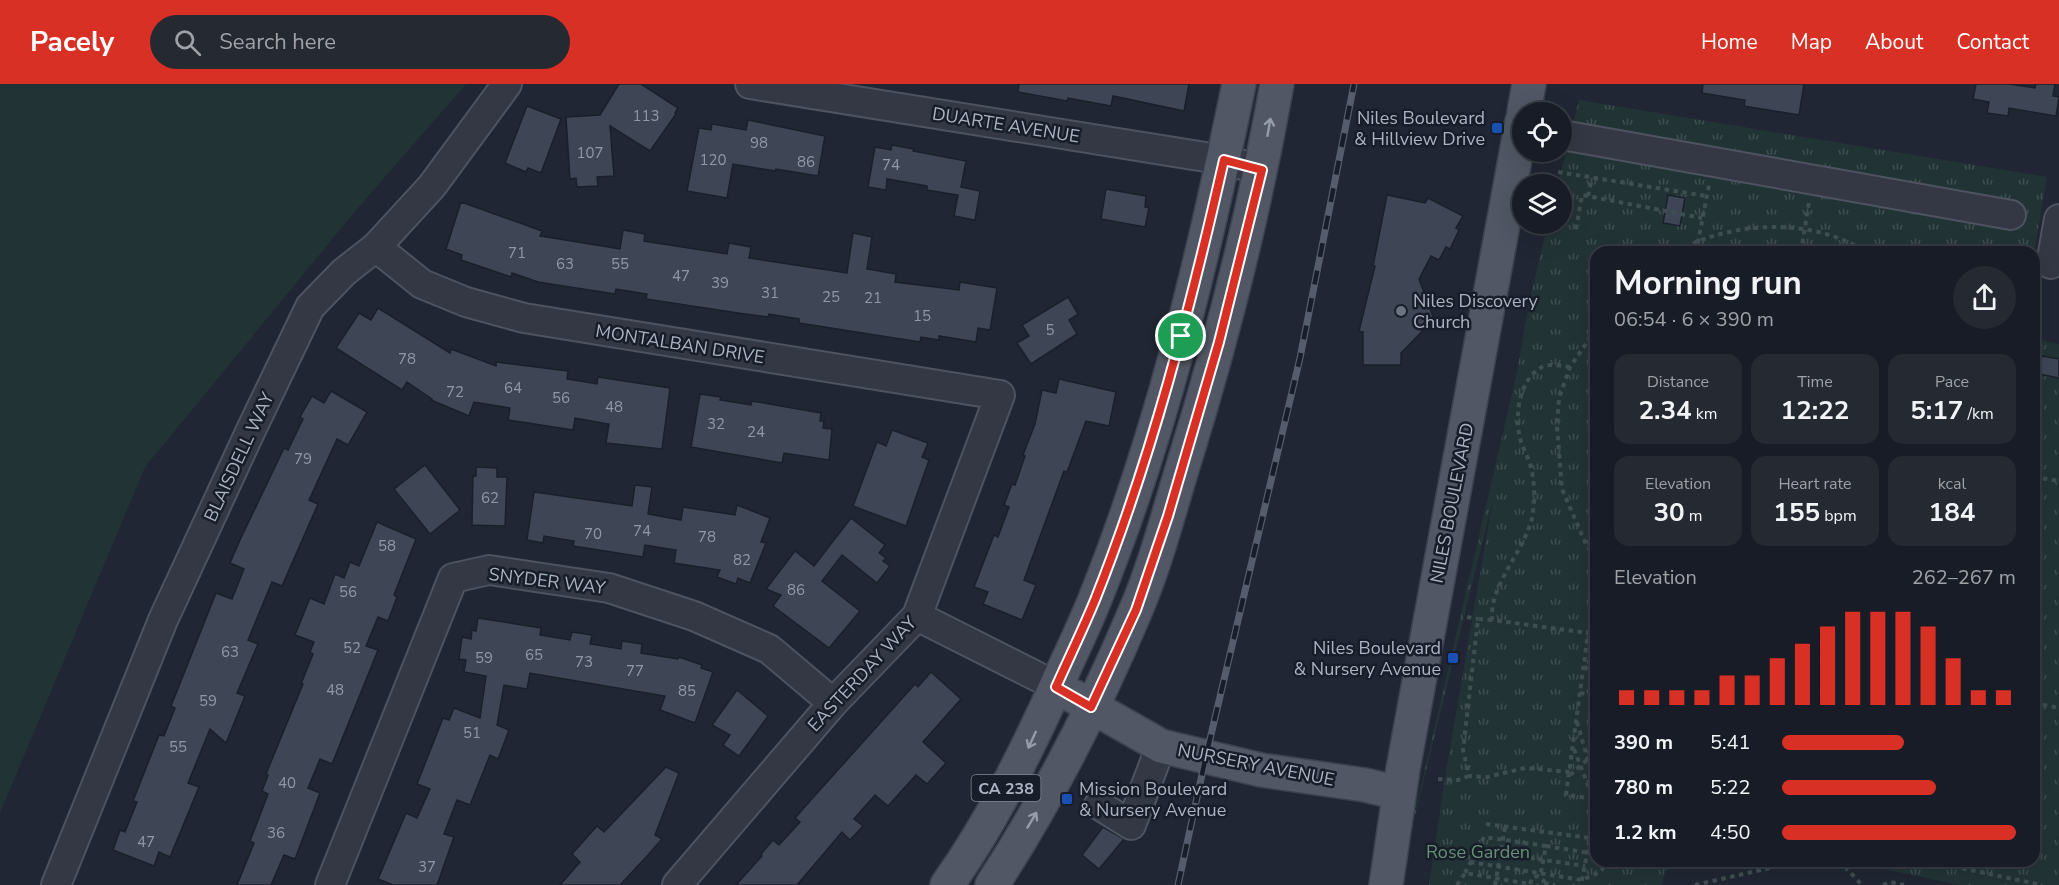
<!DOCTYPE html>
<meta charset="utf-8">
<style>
body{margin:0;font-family:"Nunito Sans",sans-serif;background:#252932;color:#f1f3f6;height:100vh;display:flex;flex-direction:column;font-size:22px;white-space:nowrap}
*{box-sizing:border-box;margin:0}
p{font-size:20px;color:#9fa1a7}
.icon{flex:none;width:33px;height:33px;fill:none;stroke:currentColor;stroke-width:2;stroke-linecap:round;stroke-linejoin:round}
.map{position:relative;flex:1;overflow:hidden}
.panel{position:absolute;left:1590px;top:162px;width:450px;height:621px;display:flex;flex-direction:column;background:#181c26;border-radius:18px;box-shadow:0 6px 24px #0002,0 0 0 2px #363a43}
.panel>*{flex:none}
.tools{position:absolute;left:1512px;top:18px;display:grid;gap:12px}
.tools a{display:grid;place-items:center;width:60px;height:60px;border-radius:50%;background:#181c26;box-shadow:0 6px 24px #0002,0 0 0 2px #363a43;font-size:30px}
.pin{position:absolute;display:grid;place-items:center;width:51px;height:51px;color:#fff;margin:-26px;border:3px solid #fff;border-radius:50%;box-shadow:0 2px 6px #0007}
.round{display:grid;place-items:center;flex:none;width:63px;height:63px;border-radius:32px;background:#252932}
.overview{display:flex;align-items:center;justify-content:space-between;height:102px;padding:0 24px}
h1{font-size:33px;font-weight:700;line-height:45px}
.metrics{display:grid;grid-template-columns:repeat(3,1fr);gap:9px;height:102px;padding:6px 24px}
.metrics div{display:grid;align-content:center;border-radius:15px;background:#252932;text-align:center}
.metrics b{font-size:26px;font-weight:700}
.metrics small{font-size:16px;font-weight:400}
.metrics p{font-size:16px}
.chart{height:168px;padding:12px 24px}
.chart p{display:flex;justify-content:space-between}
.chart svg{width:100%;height:108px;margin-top:6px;stroke:#d93025;stroke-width:6}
ul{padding:0 24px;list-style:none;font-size:20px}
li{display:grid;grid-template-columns:96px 72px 1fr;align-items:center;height:45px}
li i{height:15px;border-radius:8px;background:#d93025}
header{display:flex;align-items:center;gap:36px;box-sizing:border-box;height:84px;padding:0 30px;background:#d93025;color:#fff}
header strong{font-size:28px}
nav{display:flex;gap:33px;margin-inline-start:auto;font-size:21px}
.search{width:420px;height:54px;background:#252932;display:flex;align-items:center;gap:15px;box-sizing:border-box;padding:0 21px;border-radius:33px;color:#9fa1a7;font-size:22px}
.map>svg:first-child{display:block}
.green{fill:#223336}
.park{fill:url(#park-tufts)}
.building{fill:#3e4656;stroke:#1a202b;stroke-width:1.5}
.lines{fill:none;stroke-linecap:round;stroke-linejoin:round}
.minor-casing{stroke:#4d5360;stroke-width:32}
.major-casing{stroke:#3c424e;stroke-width:36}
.path{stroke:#3f4e52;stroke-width:4;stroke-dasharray:4.5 4.5;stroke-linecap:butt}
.minor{stroke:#333844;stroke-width:28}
.major{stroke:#515764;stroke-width:33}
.rail-casing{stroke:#555c6b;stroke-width:7}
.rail{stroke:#181e29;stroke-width:4.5;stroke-dasharray:14;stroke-linecap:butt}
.oneway{stroke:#959caa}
.route-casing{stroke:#fff;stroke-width:12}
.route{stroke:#d93025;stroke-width:8}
.transit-dot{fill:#1a4fb4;stroke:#181e29;stroke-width:2}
.worship-dot{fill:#6b7280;stroke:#181e29;stroke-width:2}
.labels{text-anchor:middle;stroke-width:5;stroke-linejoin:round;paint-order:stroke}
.number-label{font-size:15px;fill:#9098a7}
.shield{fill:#181e29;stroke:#808694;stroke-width:1.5}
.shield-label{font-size:16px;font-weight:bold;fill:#acb3c2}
.poi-label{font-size:18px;fill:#acb3c2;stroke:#181e29;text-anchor:end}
.street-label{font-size:18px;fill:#acb3c2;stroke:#181e29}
.park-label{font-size:18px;fill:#669074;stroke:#181e29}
</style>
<header>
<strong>Pacely</strong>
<div class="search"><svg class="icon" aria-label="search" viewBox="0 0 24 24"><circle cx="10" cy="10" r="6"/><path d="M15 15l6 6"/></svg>Search here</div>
<nav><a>Home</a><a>Map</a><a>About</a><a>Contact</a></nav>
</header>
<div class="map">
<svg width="2059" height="801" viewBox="0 0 2059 801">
<defs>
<pattern id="park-tufts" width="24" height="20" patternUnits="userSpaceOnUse" patternTransform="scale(1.5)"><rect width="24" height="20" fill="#223336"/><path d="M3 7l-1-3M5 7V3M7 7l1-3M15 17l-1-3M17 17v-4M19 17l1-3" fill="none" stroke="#3f4e51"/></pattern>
</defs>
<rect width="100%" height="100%" fill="#202633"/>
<path class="green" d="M0,0h466l-109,125 -212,258 -145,346z"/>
<g class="park">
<path d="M1579,16l468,77 -13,76 -438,-1v609h98l-29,10 -3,14h-233l17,-114 47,-272 -95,386 119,-513 13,-74 18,-74h14v-40h-4z"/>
<path d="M2034,255l25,5v541h-99l-114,-24h188z"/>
</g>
<g class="building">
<path d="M619,0h22l37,24 -3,5 1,1 -26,37 -40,-25 4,50 -17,1 1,9 -21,1 -1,-9 -6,1 -4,-62 34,-2z"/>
<path d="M1019,0h170l-5,27 -71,-15 -2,10 -43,-8 -1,3 -49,-9z"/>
<path d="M1703,0h101l-5,31 -55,-9 1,-6 -43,-7z"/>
<path d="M1976,0h33l26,4 1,-4h19l-2,12 6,1 -3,19 -47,-8 -1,8 -21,-3 2,-11 -16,-3z"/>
<path d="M527,22l34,13 -20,54 -13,-5 -2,4 -21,-9z"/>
<path d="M748,36l77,16 -7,40 -42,-7 -1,2 -42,-7 -6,34 -40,-7 12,-63 12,2 1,-6 34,6z"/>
<path d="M892,61l22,4 -1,2 53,10 -5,26 19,4 -5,29 -21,-4 4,-21 -31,-5v-4l-40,-7 -1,11 -18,-3 7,-40 16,3z"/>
<path d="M1106,105l40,7 -1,11 4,1 -4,19 -44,-8z"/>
<path d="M1387,111l38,8 3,-5 35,18 -7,12 3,2 -9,19 -4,-2 -7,13 -8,-4 -12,23 15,40 -33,34v12h-38v-33l-4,-1 16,-65h-2z"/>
<path d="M1668,111l17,3 -5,28 -17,-3z"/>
<path d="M461,118l81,29 -2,5 80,13 3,-19 22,4 -1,7 83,13 2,-11 22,4 -2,11 98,15 6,-40 19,4 -5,32 29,5 -1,8 64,8 1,-8 37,6 -7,42 -12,-2 -2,14 -37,-6v4l-18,-3 -1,5 -121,-19v-4l-30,-5 -1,3 -30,-4 -92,-14 1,-5 -31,-5 -1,5 -77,-12 -26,-9 -1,4 -50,-17 1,-5 -16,-6z"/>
<path d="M1068,213l10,17 -9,6 8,14 -46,30 -14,-21 12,-7 -7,-11z"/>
<path d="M378,224l72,45 1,-4 45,17v-4l72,9 -1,8 30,5 1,-7 72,11 -8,61 -56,-6 3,-19 -34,-6 -2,12 -45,-7 -20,-3 2,-12 -36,-6 -5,14 -38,-16 1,-1 -25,-17 -5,8 -66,-42 23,-35 12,7z"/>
<path d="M2042,272l17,3v19l-20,-4z"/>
<path d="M1059,295l57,13 -7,34 -23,-5 -19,51 -3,-1 -40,109 12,5 -14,35 -39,-16 5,-12 -14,-5 20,-52 4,2 11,-30 -5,-2 8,-21 3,1 10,-29 -2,-1 12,-31 7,-34 14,3z"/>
<path d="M331,307l36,21 -19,33 -11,-6 -28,61 9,4 -36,82 -10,-4 -24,58 10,4 -21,49 8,3 -19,47 -16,-14 -22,54 11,4 -29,70 -11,-5 -5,14 -41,-16 7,-20 5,2 12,-30 -4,-1 26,-66 5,1 11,-28 -4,-2 45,-113 16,6 12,-30 -14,-6 10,-23 44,-92 4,2 15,-31 -3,-2 12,-21 12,7z"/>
<path d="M700,310l21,3 -1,3 31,5 1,-4 69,12 -1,8h4l-1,7 9,1 -3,31 -45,-7 -2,10 -91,-16z"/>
<path d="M892,346l36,13 -6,14 7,3 -23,66 -53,-20 24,-64 9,4z"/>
<path d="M425,381l35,45 -30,24 -36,-45z"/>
<path d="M476,383l21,1v9h10l-2,49 -33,-1 1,-49h3z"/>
<path d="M635,401l17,2 -4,27 33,6 2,-13 52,8 2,-10 33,13 -9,24 5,1 -16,40 -12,-5 -2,6 -19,-7 3,-7 -46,-7 2,-13 -31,-5 -2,12 -70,-11 1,-5 -30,-5 -1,7 -16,-3 7,-48 98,14z"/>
<path d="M851,434l34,27 -6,8 7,5 -3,3 7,5 -13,17 -35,-28 -20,26 38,30 -31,37 -56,-42 8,-11 -15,-6 29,-38 19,15z"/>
<path d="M377,438l39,17 -22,56 3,2 -9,24 -10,-4 -12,29 12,4 -46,114 -12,-5 -12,29 12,5 -25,66 -11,-4 -13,30h-34l17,-42 -4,-2 18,-47 -6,-3 6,-16 -2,-1 37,-90h-2l12,-30 -3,-2 4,-10 -19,-7 15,-37 14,6 11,-30 9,4 6,-16 9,4z"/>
<path d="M478,534l63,10 -1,7 30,5 2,-8 20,3 -2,9 31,5 1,-8 20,3 -1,9 37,6 1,-2 23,8 -1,3 12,4 -18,51 -35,-13 5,-14 -135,-23 -3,16 -23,-4 -7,40 12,5 -11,29 -8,-4 -20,50 -13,-5 -13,34 10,3 -17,48h-44l-15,-6 28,-66 11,5 13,-29 -13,-5 26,-66 6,2 5,-12 26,10 6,-42 -22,-4 2,-12 -7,-1 3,-22 9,2 1,-9 4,1z"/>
<path d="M931,588l30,27 -38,43 23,21 -19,21 -11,-9 -28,31 -13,-11 -21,24 9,7 -13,14 -8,-8 -45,53h-61l26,-29 -1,-2 12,-14 6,5 21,-23 -5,-4 15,-17 105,-117 3,3z"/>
<path d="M737,606l31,26 -29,40 -16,-11 7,-10 -18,-10z"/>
<path d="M666,683l13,6 -24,62 7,4 -14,16 -28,30h-60l20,-23 -8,-8 25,-28 7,6z"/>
<path d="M1103,743l21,12 -25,30 -17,-14z"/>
</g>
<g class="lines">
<g class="minor-casing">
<g id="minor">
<path d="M750,0l474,76 38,10"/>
<path d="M1562,51l449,80"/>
<path d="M376,163l46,37 44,18 58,16 476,77 -83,221 -84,87 -156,182"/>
<path d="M2051,180l8,-45"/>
<path d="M917,532l139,70"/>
<path d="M1099,721l32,20 30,-79"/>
<path d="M56,801l107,-265 88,-190 59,-123 34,-35 32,-25 56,-61 75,-102"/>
<path d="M330,801l123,-307 36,-8 120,18 85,28 75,33 64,54"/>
</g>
</g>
<g class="major-casing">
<g id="major">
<path d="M1524,28l5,-28"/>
<path d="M1073,612l88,50 100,24 104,15 33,8"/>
<path d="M947,801c45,-63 79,-133 111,-203 12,-27 26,-55 37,-83 67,-166 108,-340 144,-515"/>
<path d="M992,801c56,-86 103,-178 143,-273 20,-46 33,-97 48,-146 39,-125 71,-253 94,-382"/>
<path d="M1386,801l17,-116 119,-648"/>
</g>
</g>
<g class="path">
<path d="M1558,88l148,24"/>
<path d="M1588,112l4,-18"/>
<path d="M1576,145l6,-34 120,23"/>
<path d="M1677,168c10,-7 22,-11 33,-15 51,-16 111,-14 156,15"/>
<path d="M1696,168l13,-67"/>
<path d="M1801,168l8,-50"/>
<path d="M1596,245l-26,38 -11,31 -2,29 5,62 23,53 11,18"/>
<path d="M1570,283c-8,-1 -21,-4 -28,0 -24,13 -28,51 -21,75 3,8 8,17 10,26 4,15 4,34 1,50 -8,34 -43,67 -40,102l96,13"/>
<path d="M2034,393l25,4"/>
<path d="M1596,511l-8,38 -22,162 30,4"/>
<path d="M1595,530l1,-1"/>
<path d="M1467,533l11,2"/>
<path d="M1492,536l-14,-1 -15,131 6,26 18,1 38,-9 45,4"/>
<path d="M1588,555l8,-10"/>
<path d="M1585,586l11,-23"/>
<path d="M1596,607l-2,38 2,15"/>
<path d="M1580,609l15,2"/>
<path d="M2034,619l25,5"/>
<path d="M1577,638l12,42 7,17"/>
<path d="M1574,665l19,49"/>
<path d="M1570,691l17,-15 9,-4"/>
<path d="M1438,695l20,1 11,-4"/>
<path d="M1595,715l-5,39 6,1"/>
<path d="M1486,740l104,14 -9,47"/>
<path d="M1546,762l50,8"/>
<path d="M1476,766l109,16"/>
<path d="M1927,777l115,24"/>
<path d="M1470,778l112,18 16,-7 13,-12"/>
<path d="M1465,789l19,-36 62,9 -6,31"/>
<path d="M1544,799l11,2"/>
<path d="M1530,800l2,-6 6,-2 6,5v4"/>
<path d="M1457,801l8,-12 65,11"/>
<path d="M1495,801l10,-58"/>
<path d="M1695,801l105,-24 45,6 17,18"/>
<path d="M1883,801l7,-3 14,3"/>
</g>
<use href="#minor" class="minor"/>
<use href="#major" class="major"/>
<g class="rail-casing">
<path id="rail" d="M1178,801l28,-129 94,-398 54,-274"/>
</g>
<use href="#rail" class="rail"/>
</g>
<defs><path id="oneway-shaft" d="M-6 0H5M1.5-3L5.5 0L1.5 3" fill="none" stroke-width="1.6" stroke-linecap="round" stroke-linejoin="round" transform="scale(1.5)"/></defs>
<g class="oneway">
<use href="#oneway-shaft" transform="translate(1269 43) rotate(-80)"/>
<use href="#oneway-shaft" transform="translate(1032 656) rotate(115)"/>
<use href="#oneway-shaft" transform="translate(1032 736) rotate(-59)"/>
</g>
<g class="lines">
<g class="route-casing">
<path id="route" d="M1224,76l38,10 -43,172 -51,174 -32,94 -45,97 -35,-20c13,-29 27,-58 39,-87 57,-143 95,-291 129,-440z"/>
</g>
<use href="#route" class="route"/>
</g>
<g class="transit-dot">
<rect x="1491" y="38" width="12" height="12" rx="3"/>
<rect x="1447" y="568" width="12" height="12" rx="3"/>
<rect x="1061" y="709" width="12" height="12" rx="3"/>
</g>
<circle class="worship-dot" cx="1401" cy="227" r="6"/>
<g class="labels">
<g class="number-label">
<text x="646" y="37">113</text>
<text x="759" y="64">98</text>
<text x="590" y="74">107</text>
<text x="713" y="81">120</text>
<text x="806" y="83">86</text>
<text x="891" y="86">74</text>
<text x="517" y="174">71</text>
<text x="565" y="185">63</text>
<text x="620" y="185">55</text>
<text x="681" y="197">47</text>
<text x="720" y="204">39</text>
<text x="770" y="214">31</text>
<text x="831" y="218">25</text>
<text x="873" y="219">21</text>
<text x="922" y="237">15</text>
<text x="1050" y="251">5</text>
<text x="407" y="280">78</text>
<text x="513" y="309">64</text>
<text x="455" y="313">72</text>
<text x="561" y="319">56</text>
<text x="614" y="328">48</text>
<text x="716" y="345">32</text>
<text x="756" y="353">24</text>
<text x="303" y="380">79</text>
<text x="490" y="419">62</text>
<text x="642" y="452">74</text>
<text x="593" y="455">70</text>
<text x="707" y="458">78</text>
<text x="387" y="467">58</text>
<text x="742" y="481">82</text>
<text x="796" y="511">86</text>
<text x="348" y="513">56</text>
<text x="352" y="569">52</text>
<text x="230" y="573">63</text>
<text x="534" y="576">65</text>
<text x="484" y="579">59</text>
<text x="584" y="583">73</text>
<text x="635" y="592">77</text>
<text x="335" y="611">48</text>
<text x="687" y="612">85</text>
<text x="208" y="622">59</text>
<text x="472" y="654">51</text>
<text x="178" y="668">55</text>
<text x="287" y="704">40</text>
<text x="276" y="754">36</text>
<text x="146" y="763">47</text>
<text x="427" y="788">37</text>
</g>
<rect class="shield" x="971.5" y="691" width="69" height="26" rx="4.5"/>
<g class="shield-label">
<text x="1006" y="710">CA 238</text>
</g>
<g class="poi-label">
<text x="1485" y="40">Niles Boulevard<tspan x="1485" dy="21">&amp; Hillview Drive</tspan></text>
<text x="1413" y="223" text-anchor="start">Niles Discovery<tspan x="1413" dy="21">Church</tspan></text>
<text x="1441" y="570">Niles Boulevard<tspan x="1441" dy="21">&amp; Nursery Avenue</tspan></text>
<text x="1079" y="711" text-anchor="start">Mission Boulevard<tspan x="1079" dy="21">&amp; Nursery Avenue</tspan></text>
</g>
<g class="street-label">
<text transform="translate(1006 41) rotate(9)" y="6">DUARTE AVENUE</text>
<text transform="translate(680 260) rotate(9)" y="6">MONTALBAN DRIVE</text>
<text transform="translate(239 373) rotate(-65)" y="6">BLAISDELL WAY</text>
<text transform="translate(1452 419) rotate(-79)" y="6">NILES BOULEVARD</text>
<text transform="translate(547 497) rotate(7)" y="6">SNYDER WAY</text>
<text transform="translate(862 590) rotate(-47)" y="6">EASTERDAY WAY</text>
<text transform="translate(1256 681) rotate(11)" y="6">NURSERY AVENUE</text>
</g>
<g class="park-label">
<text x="1478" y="774">Rose Garden</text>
</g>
</g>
</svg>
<div class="tools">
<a><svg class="icon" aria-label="locate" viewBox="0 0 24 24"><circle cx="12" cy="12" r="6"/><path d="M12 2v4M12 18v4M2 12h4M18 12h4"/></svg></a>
<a><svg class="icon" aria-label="layers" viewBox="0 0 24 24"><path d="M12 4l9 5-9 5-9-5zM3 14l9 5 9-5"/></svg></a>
</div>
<div class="pin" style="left:1181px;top:252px;background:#1e9e55"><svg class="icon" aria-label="arrive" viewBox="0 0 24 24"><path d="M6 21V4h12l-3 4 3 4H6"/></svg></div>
<section class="panel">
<div class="overview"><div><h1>Morning run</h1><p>06:54 · 6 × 390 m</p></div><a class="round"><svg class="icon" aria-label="share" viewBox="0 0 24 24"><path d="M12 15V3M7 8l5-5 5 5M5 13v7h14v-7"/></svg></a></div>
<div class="metrics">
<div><p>Distance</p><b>2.34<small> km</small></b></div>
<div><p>Time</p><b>12:22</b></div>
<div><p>Pace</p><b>5:17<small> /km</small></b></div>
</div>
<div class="metrics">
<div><p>Elevation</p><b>30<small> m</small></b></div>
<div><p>Heart rate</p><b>155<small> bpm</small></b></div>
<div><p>kcal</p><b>184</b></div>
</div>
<div class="chart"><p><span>Elevation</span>262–267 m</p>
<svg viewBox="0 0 160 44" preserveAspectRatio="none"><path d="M5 44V38M15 44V38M25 44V38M35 44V38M45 44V32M55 44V32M65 44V25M75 44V19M85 44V12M95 44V6M105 44V6M115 44V6M125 44V12M135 44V25M145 44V38M155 44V38"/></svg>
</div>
<ul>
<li><b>390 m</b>5:41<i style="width:52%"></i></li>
<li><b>780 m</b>5:22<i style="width:66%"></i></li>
<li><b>1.2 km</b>4:50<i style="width:100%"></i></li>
</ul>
</section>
</div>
